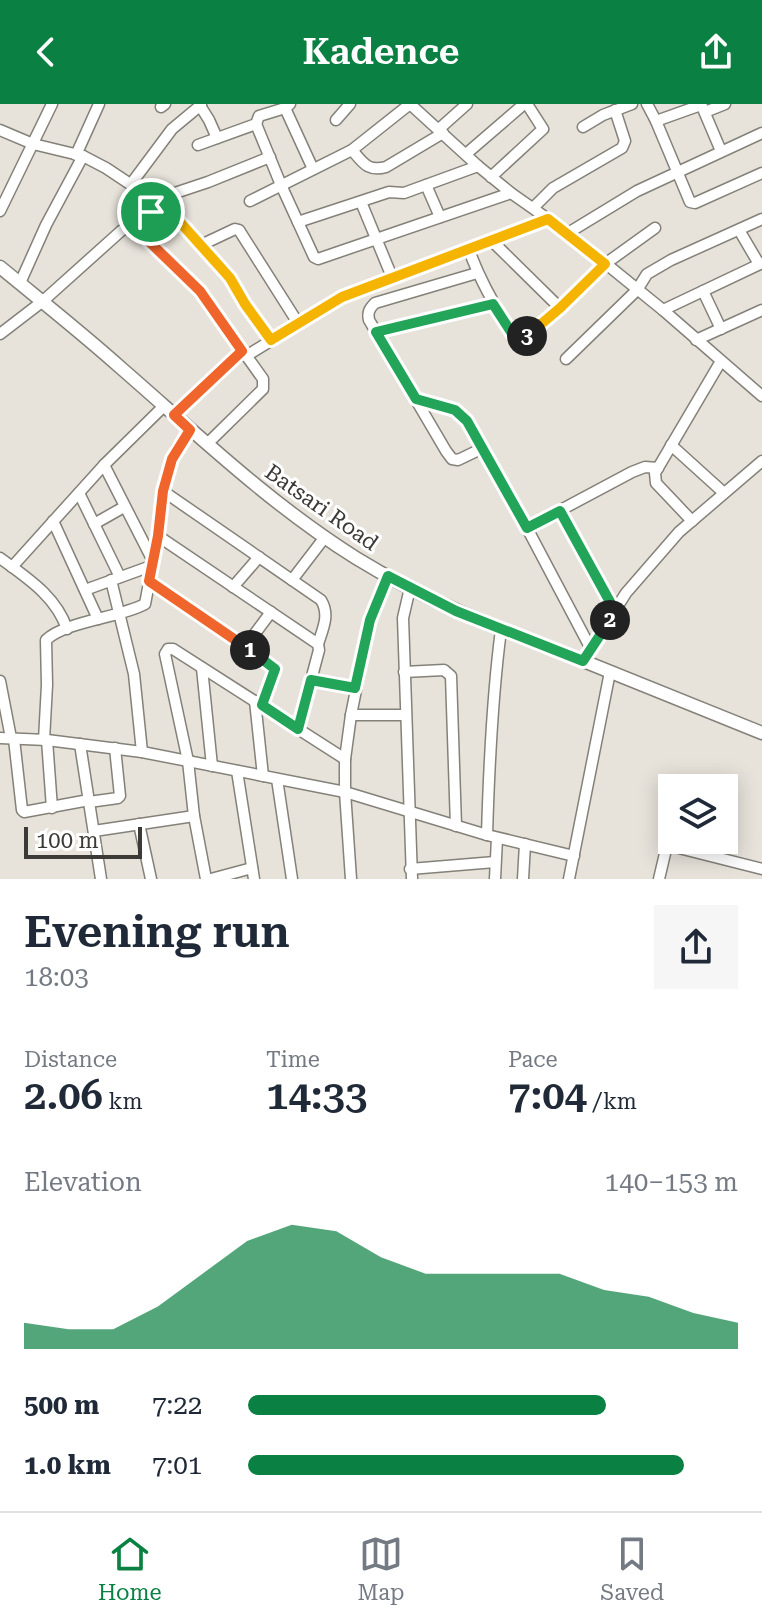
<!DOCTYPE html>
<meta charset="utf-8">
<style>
body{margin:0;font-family:"Roboto Serif",serif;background:#f6f6f7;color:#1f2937;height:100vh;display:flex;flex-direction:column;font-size:30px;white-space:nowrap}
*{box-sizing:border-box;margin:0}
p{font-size:26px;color:#747a83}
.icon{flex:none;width:44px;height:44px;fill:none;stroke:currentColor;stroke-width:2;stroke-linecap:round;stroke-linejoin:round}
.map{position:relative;height:775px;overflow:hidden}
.panel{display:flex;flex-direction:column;background:#fff;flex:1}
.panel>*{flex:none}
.fabs{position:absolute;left:658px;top:670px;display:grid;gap:16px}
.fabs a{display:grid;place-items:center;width:80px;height:80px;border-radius:0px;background:#fff;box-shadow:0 4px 20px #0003;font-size:40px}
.scale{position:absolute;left:24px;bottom:20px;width:118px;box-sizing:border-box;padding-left:8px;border:4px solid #3b3a36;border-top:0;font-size:22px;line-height:28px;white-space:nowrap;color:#3b3a36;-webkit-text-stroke:6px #fff;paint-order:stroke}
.pin{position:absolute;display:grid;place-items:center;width:68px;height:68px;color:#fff;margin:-34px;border:4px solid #fff;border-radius:50%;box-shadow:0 2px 8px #0007}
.km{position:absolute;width:40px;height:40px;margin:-20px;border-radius:50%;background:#222;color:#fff;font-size:22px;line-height:40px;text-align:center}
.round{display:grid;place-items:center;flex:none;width:84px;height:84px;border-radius:0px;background:#f6f6f7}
.head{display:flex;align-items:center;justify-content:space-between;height:136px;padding:0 24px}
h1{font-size:44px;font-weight:600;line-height:60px}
.stats{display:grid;grid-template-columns:repeat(3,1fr);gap:12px;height:136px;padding:8px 24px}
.stats div{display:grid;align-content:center}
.stats b{font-size:40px;font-weight:600}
.stats small{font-size:22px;font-weight:400}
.stats p{font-size:22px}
.chart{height:224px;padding:16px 24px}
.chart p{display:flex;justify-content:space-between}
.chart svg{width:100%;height:144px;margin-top:8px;fill:#0b8043;opacity:.7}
ul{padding:0 24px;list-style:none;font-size:26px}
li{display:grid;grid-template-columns:128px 96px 1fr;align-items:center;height:60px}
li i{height:20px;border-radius:10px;background:#0b8043}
header{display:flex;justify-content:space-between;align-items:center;height:104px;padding:0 24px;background:#0b8043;color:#fff;font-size:36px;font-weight:600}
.tab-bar{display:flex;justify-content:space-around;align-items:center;height:112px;border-top:2px solid #e0e1e3;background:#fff;font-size:22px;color:#747a83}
.tab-bar a{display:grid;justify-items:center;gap:4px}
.tab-bar .on{color:#0b8043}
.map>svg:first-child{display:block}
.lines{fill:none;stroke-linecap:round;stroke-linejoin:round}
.minor-casing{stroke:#848179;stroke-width:13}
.major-casing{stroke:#848179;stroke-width:15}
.minor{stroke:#fff;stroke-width:10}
.major{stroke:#fff;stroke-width:12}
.split-1-casing{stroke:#fff;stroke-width:16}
.split-2-casing{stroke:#fff;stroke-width:16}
.split-3-casing{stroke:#fff;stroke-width:16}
.split-4-casing{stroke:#fff;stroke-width:16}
.split-1{stroke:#f0652b;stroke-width:10}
.split-2{stroke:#22a559;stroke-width:10}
.split-3{stroke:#22a559;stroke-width:10}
.split-4{stroke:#f5b400;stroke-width:10}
.labels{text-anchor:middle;stroke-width:6;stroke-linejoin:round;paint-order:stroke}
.street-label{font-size:22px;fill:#3b3a36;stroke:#fff}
</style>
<header><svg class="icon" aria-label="back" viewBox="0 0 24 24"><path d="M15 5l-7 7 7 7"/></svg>Kadence<svg class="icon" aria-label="share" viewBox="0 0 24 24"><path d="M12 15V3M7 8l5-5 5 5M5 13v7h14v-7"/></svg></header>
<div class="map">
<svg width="762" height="775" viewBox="0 0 762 775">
<rect width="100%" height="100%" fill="#e7e3db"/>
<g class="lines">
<g class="minor-casing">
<g id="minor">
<path d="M199,0l10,16 8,18"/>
<path d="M410,0l68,62 33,27 57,40 95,77 99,86"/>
<path d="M647,0l9,17 34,81 5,1 67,-30"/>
<path d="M701,0l20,47"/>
<path d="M161,3l4,-3"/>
<path d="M285,4l28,61"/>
<path d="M705,8l20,-8"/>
<path d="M336,16l14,-16"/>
<path d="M656,17l45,-16"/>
<path d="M256,20l25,61 33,72 4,2 193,-66"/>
<path d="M583,23l20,-12 29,-11"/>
<path d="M439,25l28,-25"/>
<path d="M0,26l33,14 50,12 23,12 30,20 15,24"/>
<path d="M198,41l58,-21 3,-8 26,-8 5,-4"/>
<path d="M352,46c11,13 16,22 34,17l57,-34"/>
<path d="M466,50l58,-50"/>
<path d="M76,51l23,-51"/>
<path d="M491,73l52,-48 -16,-25"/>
<path d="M131,80l41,-55 29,-24"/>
<path d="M426,81l14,32"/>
<path d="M250,97l102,-51 58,-46"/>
<path d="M361,98l31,75"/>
<path d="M145,99l63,-21 62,-25"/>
<path d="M533,104l20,-20 69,-40 3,-7 -10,-31"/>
<path d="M0,107l52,-107"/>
<path d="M298,118l91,-30 15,1 74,-27"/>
<path d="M131,120l69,67 63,88v10l-56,55"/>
<path d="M739,126l20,34"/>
<path d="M568,129l69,-42 125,-58"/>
<path d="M492,137l68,67"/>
<path d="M201,141l34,-16 4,1 59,93"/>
<path d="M469,146c11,31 26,57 44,85 5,3 9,3 16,1l76,-72 50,-36"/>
<path d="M477,169l-102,30c-5,5 -8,9 -6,17l77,131 6,8 6,1 25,-12"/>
<path d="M20,179l26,-58 37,-69"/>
<path d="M703,187l18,38"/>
<path d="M663,206l99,-47"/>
<path d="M376,228l117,-28"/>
<path d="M0,230l43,-33 78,-70 37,-24 6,1 6,3 60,67 15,26 26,36"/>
<path d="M696,236l66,-30"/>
<path d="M246,252l96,-59 206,-78"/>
<path d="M566,255l71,-69 10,-16 24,-14 91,-41"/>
<path d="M416,295l39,11 12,11 60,107 64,121"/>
<path d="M174,311l68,-64"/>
<path d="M671,341l53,48"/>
<path d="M104,361l48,94"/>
<path d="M163,387l158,109c9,15 2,28 -3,44"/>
<path d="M79,389l41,84"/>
<path d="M560,407l55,100"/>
<path d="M53,417l45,98"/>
<path d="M692,417l-36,-38 -1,-10 66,-112"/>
<path d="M94,420l30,-17"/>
<path d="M527,424l105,-56 13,-5 13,1"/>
<path d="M158,432l160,108 1,6 -21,79"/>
<path d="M0,454c27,20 56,38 67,71"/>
<path d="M12,463l92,-102 60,-59"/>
<path d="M111,476l23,94 8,78"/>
<path d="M292,476l33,-43"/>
<path d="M149,477l125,86 1,4 -13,34"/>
<path d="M233,483l26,-30"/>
<path d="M410,484l-7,30 9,261"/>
<path d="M85,486l66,-24"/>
<path d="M245,543l26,-35"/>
<path d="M583,557l43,-68 53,-61 83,-71"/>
<path d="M202,564l10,98"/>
<path d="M404,568l40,-2 7,6 5,150"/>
<path d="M311,576l44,8"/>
<path d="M0,577l11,57"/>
<path d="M255,597l8,75"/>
<path d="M351,611h54"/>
<path d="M0,634l47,2 95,12 203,40 142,43 87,21"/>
<path d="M14,635l8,71 2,2 65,-12"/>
<path d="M44,636l3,-55 -1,-45c20,-19 73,-22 99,-36l13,-68 5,-45 9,-32 5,-11 13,-18"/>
<path d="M47,636l5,68"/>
<path d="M80,640l21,135"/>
<path d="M237,667l17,108"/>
<path d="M277,675l15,100"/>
<path d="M681,684l1,-4"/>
<path d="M89,698l29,-4 2,-2 -5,-48"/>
<path d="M139,720l12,55"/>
<path d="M94,727l100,-15"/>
<path d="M487,731c2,-69 5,-137 14,-205"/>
<path d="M667,741l95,24"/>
<path d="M410,765l85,-7"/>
<path d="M206,775l-12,-63 -6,-55 -23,-107 3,-5h5l172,110"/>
<path d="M211,775l41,-11"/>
<path d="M351,775l-6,-87v-33l6,-44 19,-95 18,-44"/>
<path d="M495,775l2,-41"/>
<path d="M523,775l2,-35"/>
<path d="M569,775l41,-207"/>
<path d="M659,775l13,-55"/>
</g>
</g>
<g class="major-casing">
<path id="major" d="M0,163c40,33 82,66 121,101 76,66 149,136 235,190 71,44 144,71 220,100 62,25 124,50 186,75"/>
</g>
<use href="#minor" class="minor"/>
<use href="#major" class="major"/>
</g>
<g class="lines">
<g class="split-1-casing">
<path id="split-1" d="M151,108l-20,12 69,67 42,60 -68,64 16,15 -18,29 -9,32 -5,45 -9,45 101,69"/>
</g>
<g class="split-2-casing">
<path id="split-2" d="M250,546l25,19 -13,36 36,24 13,-49 44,8 15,-68 18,-44 68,35 127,50 27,-41"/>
</g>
<g class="split-3-casing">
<path id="split-3" d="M527,232l-10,1 -4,-2 -20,-31 -117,28 40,67 39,11 12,11 60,107 33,-17 55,100 -5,9"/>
</g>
<g class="split-4-casing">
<path id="split-4" d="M151,108c8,-5 11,-5 19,-1l60,67 15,26 26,36 71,-43 206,-78 57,45 -45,44 -33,28"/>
</g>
<use href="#split-1" class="split-1"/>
<use href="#split-2" class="split-2"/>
<use href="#split-3" class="split-3"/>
<use href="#split-4" class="split-4"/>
</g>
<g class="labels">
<g class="street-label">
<text transform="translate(322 403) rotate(35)" y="8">Batsari Road</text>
</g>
</g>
</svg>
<div class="fabs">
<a><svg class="icon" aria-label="layers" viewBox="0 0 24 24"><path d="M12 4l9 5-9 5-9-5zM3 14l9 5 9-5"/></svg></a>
</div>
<div class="scale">100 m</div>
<div class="pin" style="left:151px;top:108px;background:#1e9e55"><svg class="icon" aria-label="arrive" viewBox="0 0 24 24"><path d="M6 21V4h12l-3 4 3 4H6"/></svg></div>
<b class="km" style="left:250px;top:546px">1</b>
<b class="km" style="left:610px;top:516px">2</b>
<b class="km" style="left:527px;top:232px">3</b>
</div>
<section class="panel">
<div class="head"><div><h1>Evening run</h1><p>18:03</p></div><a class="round"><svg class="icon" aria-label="share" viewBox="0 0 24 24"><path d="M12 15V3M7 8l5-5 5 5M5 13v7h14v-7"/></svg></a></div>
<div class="stats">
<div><p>Distance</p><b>2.06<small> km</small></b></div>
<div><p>Time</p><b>14:33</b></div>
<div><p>Pace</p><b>7:04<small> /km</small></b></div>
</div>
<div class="chart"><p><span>Elevation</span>140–153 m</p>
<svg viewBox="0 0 160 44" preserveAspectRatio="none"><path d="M0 44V36L10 38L20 38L30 31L40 21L50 11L60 6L70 8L80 16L90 21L100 21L110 21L120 21L130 26L140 28L150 33L160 36V44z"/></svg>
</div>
<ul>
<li><b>500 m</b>7:22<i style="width:73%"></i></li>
<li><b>1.0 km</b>7:01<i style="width:89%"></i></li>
</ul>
</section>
<nav class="tab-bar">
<a class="on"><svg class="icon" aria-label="home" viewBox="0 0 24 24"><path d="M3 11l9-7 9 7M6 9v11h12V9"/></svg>Home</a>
<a><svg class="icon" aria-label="map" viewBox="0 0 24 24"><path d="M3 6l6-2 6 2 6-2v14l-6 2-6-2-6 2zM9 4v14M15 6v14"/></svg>Map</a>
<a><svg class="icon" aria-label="saved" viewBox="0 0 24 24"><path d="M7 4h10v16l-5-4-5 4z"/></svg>Saved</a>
</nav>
